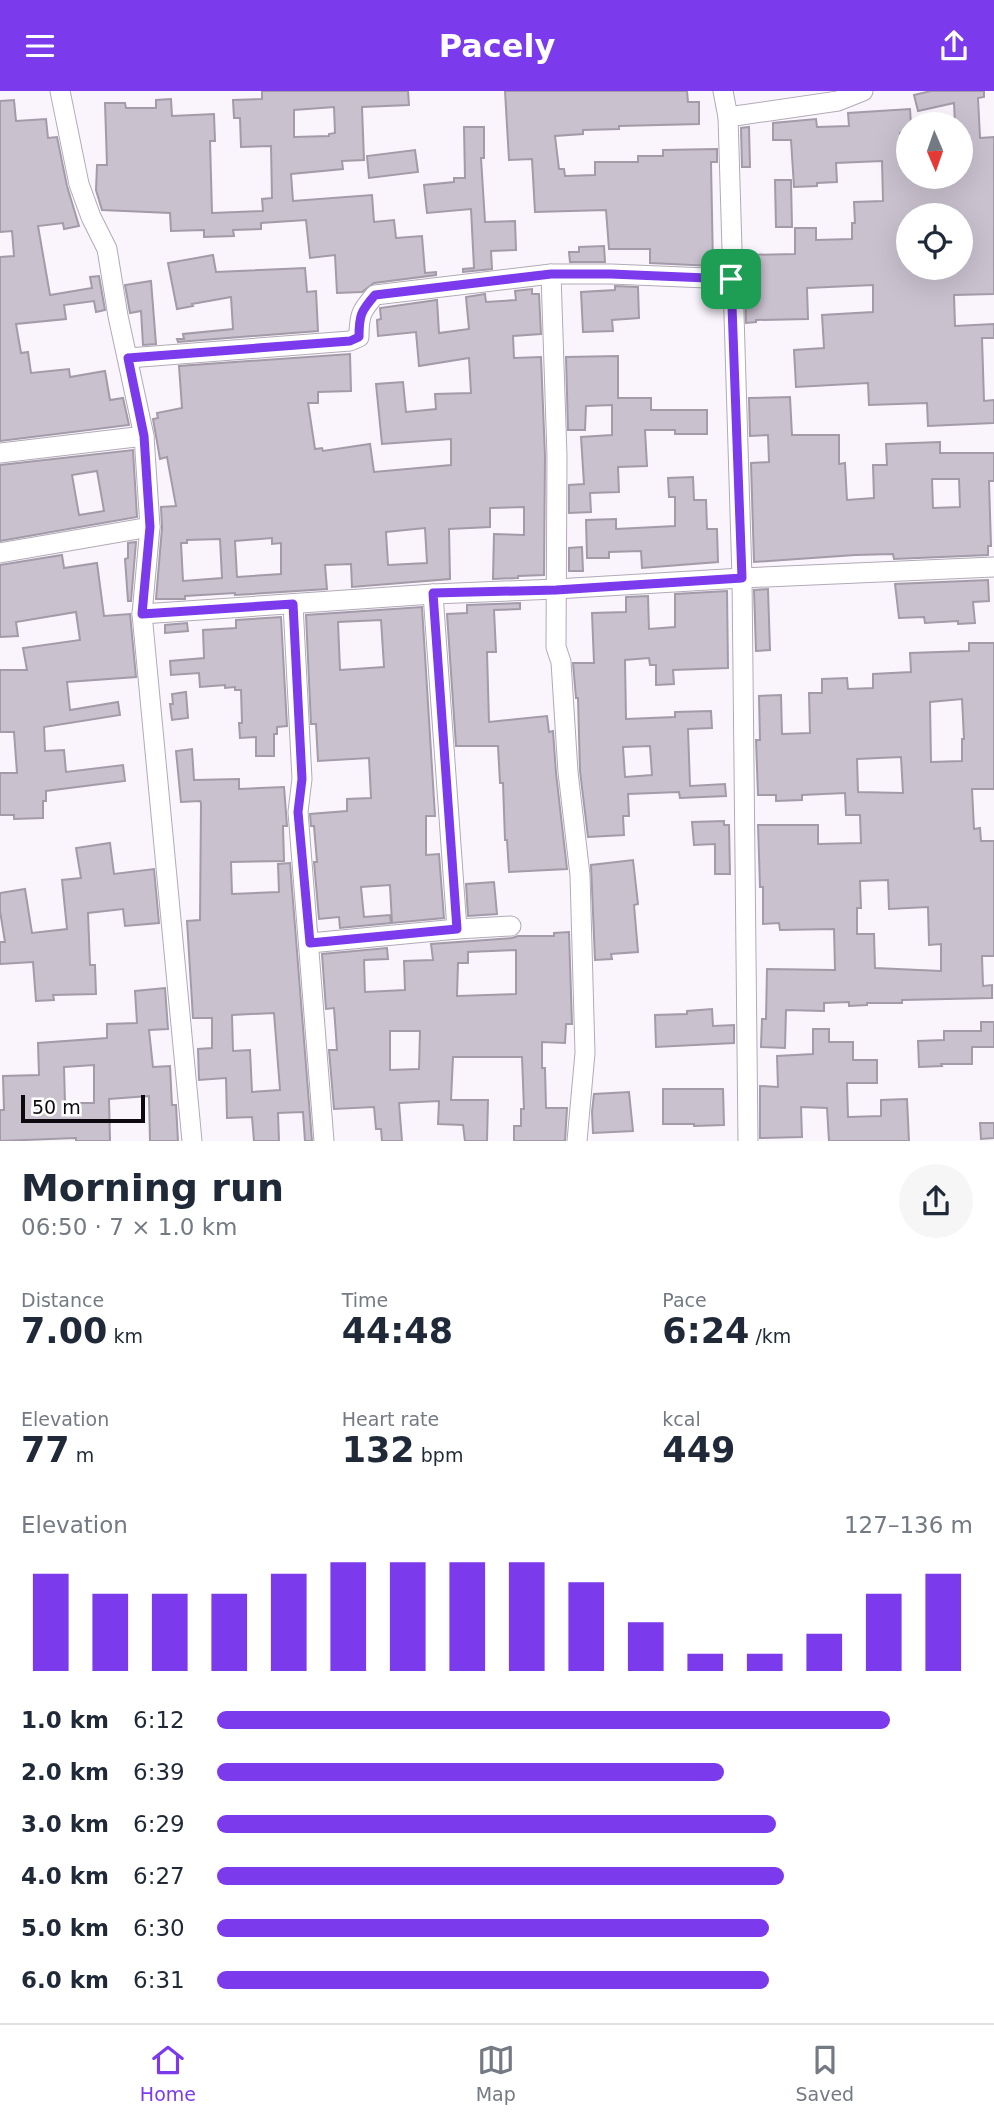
<!DOCTYPE html>
<meta charset="utf-8">
<style>
body{margin:0;font-family:"DejaVu Sans",sans-serif;background:#f6f6f7;color:#1f2937;height:100vh;display:flex;flex-direction:column;font-size:26px;white-space:nowrap}
*{box-sizing:border-box;margin:0}
p{font-size:23px;color:#747a83}
.icon{flex:none;width:38px;height:38px;fill:none;stroke:currentColor;stroke-width:2;stroke-linecap:round;stroke-linejoin:round}
.map{position:relative;height:1050px;overflow:hidden}
.drawer{display:flex;flex-direction:column;background:#fff;flex:1}
.drawer>*{flex:none}
.needle{width:46px;rotate:178deg}
.fabs{position:absolute;left:896px;top:21px;display:grid;gap:14px}
.fabs a{display:grid;place-items:center;width:77px;height:77px;border-radius:50%;background:#fff;box-shadow:0 7px 28px #0002;font-size:35px}
.scale{position:absolute;left:21px;bottom:18px;width:124px;box-sizing:border-box;padding-left:7px;border:4px solid #0d0a0f;border-top:0;font-size:19px;line-height:24px;white-space:nowrap;color:#0d0a0f;-webkit-text-stroke:5px #fff;paint-order:stroke}
.pin{position:absolute;display:grid;place-items:center;width:60px;height:60px;color:#fff;margin:-30px;border-radius:14px;box-shadow:0 4px 10px #0006}
.round{display:grid;place-items:center;flex:none;width:74px;height:74px;border-radius:37px;background:#f6f6f7}
.overview{display:flex;align-items:center;justify-content:space-between;height:119px;padding:0 21px}
h1{font-size:38px;font-weight:800;line-height:52px}
.figures{display:grid;grid-template-columns:repeat(3,1fr);gap:10px;height:119px;padding:7px 21px}
.figures div{display:grid;align-content:center}
.figures b{font-size:35px;font-weight:800}
.figures small{font-size:19px;font-weight:400}
.figures p{font-size:19px}
.chart{height:196px;padding:14px 21px}
.chart p{display:flex;justify-content:space-between}
.chart svg{width:100%;height:126px;margin-top:7px;stroke:#7c3aed;stroke-width:6}
ul{padding:0 21px;list-style:none;font-size:23px}
li{display:grid;grid-template-columns:112px 84px 1fr;align-items:center;height:52px}
li i{height:18px;border-radius:9px;background:#7c3aed}
header{display:flex;justify-content:space-between;align-items:center;height:91px;padding:0 21px;background:#7c3aed;color:#fff;font-size:32px;font-weight:800}
.menu{display:flex;justify-content:space-around;align-items:center;height:98px;border-top:2px solid #e0e1e3;background:#fff;font-size:19px;color:#747a83}
.menu a{display:grid;justify-items:center;gap:4px}
.menu .active{color:#7c3aed}
.map>svg:first-child{display:block}
.building{fill:#c9c1ce;stroke:#a39ba8;stroke-width:2;fill-rule:evenodd}
.lines{fill:none;stroke-linecap:round;stroke-linejoin:round}
.street-casing{stroke:#b2aab7;stroke-width:21}
.street{stroke:#fff;stroke-width:19}
.route-casing{stroke:#fff;stroke-width:14}
.route{stroke:#7c3aed;stroke-width:9}
</style>
<header><svg class="icon" aria-label="menu" viewBox="0 0 24 24"><path d="M4 6h16M4 12h16M4 18h16"/></svg>Pacely<svg class="icon" aria-label="share" viewBox="0 0 24 24"><path d="M12 15V3M7 8l5-5 5 5M5 13v7h14v-7"/></svg></header>
<div class="map">
<svg width="994" height="1050" viewBox="0 0 994 1050">
<rect width="100%" height="100%" fill="#faf5fd"/>
<g class="building">
<path d="M262,0h146l1,14 -47,2 2,53 -22,1 1,8 -52,5 2,27 79,-6 2,27 20,-2 2,18 26,-2 3,37 11,-1v3l-62,8 -12,9 -25,1 -2,-38 -25,3 -4,-38 -45,3v6l-28,1 1,6 -30,1v-7l-33,1 -1,-18 -68,-3 -6,-20 1,-25h10l-2,-62h20l1,5h30v-8l15,-1 1,17 42,-2 1,27h-5l2,72 51,-2 -1,-12 10,-1 -1,-52 -30,1 -1,-29h-6l-1,-18 29,-1zM334,16l1,26 -6,1v2l-35,1v-27z"/>
<path d="M505,0h182l1,11h11v22l-80,2v3l-36,1v4l-28,2 4,33h5l1,7 30,-1v-13h43v-6h25v-6l54,-1v13h-6l2,104 -63,-3v-14h-41l-3,-39 -71,2 -3,-53 -23,1z"/>
<path d="M931,0h53v6l-6,1 2,40 14,-1v157l-40,1 1,31 39,-2v14h-12l2,63 10,-1v23l-66,3 -1,-23 -58,2 -1,-22 -72,4 -2,-37 30,-2 -2,-33 51,-3v-27l-66,3 1,31 -52,1v2l-10,1 -2,-68 51,-1v-26h21v12l36,-1v-16h3l-1,-21 29,-1 -1,-40 -46,2 1,19 -20,1v3l-23,1 -3,-47h-18v-17l43,-4 1,8 32,-1 -1,-13 62,-4 1,15h-3v9h-8l3,38h5v6h53v-53h-6l-1,-21 -36,8 -4,-16zM908,124h53v53h-53z"/>
<path d="M14,9l2,21 30,-2 2,19 9,-1 10,49 12,40 -15,3 -1,-6 -25,3 12,69 42,-7 -2,-11 9,-1 6,34 -9,2 -2,-11 -30,4 2,14 -50,5 5,29 7,-1 3,21 38,-4 1,8 35,-6 5,29 13,-2 6,27 -129,16v-184l14,-1 -2,-25 -12,1v-131z"/>
<path d="M464,36h20v31h-3l4,64 30,-1 1,29 -25,1 1,18 -29,3v-3l11,-1 -3,-59 -44,4 -3,-28 30,-3v-4h11z"/>
<path d="M749,36l1,40h-8l-1,-39z"/>
<path d="M415,59l3,22 -49,6 -2,-22z"/>
<path d="M775,89h16l1,47h-16z"/>
<path d="M604,155l1,16h-35l-1,-10h10v-5z"/>
<path d="M213,164l3,17 89,-4 2,24 9,-1 2,40 -140,11 -1,-3h7l-1,-5 50,-5 -2,-32 -39,7 1,2 -16,3 -9,-46z"/>
<path d="M151,190l5,63 -13,1 -2,-34 -11,2 -5,-28z"/>
<path d="M615,195l23,1 1,31 -27,2 1,11 -30,1 -2,-40 34,-2z"/>
<path d="M532,198v5h7l2,40 -28,2 1,22 27,-1 4,99 -1,119 -26,1v2l-25,1 1,-45 30,1v-28l-34,1v19l-41,2 1,50 -98,8 -1,-23 -26,1 2,24 -92,6v-2l-50,3v3h-29l6,-71 -1,-21 15,-1 -9,-49 -7,2 -7,-40 5,-1 -1,-5 25,-5 -3,-42 171,-12 1,37 -33,1v11h-10l7,46 7,-1 1,3 47,-7 4,28 77,-7v-26l-69,5 -6,-60 27,-2 3,30 30,-3 -1,-15 36,-1 -2,-35 -50,8 -3,-34 -38,4 -1,-16 4,-1 -1,-11 57,-8 2,33 30,-4 -3,-32 19,-3 1,8 30,-2 -1,-9zM425,437l2,35 -39,2 -2,-33zM272,447v6l9,-1v31l-44,3 -2,-36zM220,448l2,39 -39,3 -2,-38h6v-3z"/>
<path d="M618,265v42h33v12h56v24h-32v-4h-30l2,36 -29,1 1,25 -29,1 1,19 -22,1v-28l15,-1 -3,-47 31,-2v-30l-26,1 -1,24h-17l-2,-73z"/>
<path d="M790,306l2,38h47v29l6,-1 2,37 27,-2 -1,-33h14l-1,-21 54,-2v11h54v28h-5l2,65h-3v9l-94,4 -1,-5 -38,1 -101,7 -3,-99 18,-1 -1,-27 -18,1 -1,-38zM932,388h27l1,28 -27,1z"/>
<path d="M133,359l4,67 -137,24v-76zM97,380l7,40 -25,4 -7,-40z"/>
<path d="M693,386l1,23h12l1,29h10l1,33 -76,6 -1,-17 -32,1v6h-22l-1,-38 30,-1v10l59,-3v-29h-6l-1,-19z"/>
<path d="M136,451l-5,59h-3l-3,-42 3,-1v-15z"/>
<path d="M582,456l1,24h-14v-23z"/>
<path d="M62,464l2,13 33,-5 7,53 26,-2 6,63 -69,5 3,28 48,-8 2,13 -76,12 1,24 19,-1 2,22 57,-7 2,16 -79,10v10h-3v17l-29,1v-4h-14v-42h17l-3,-41h-14v-62h27l-4,-22 57,-8 -4,-28 -60,10 2,14 -18,1v-72z"/>
<path d="M988,489l1,21 -16,1 2,21 -17,1v-3l-33,2 -1,-6 -25,1 -4,-34z"/>
<path d="M768,498l2,61 -14,1 -2,-61z"/>
<path d="M727,500l1,77 -55,2 1,14 -18,1v-20h-6l-1,-7 -24,2 1,59 49,-2v-5l36,-1 1,17 -24,1 2,57 35,-2 1,12 -46,2 -1,-6 -51,2 1,22h-6l1,19 -36,2 -8,-66 -2,-73h-2l-3,-35h21l-2,-50 34,-1v-15l22,-1 1,33 26,-2v-33zM650,655l2,29 -27,2 -2,-30z"/>
<path d="M520,512v6l-26,1 2,42h-9l2,70 58,-6 2,16 4,-1 3,42 11,96 -58,3 -2,-32h-2l-2,-57h-3l-2,-37h-42l-9,-132 20,-1v-8z"/>
<path d="M422,516l13,209h-9v39l13,-1 5,64 -52,5 -2,-38 -29,2 3,30 26,-2 1,8 -51,5 -1,-11 -20,2 -5,-57h3l-3,-36h-3l-1,-12 37,-3v-12l24,-1 -2,-40 -51,3 -2,-37h-5l-5,-109zM381,529l3,47 -44,3 -2,-48z"/>
<path d="M281,526l6,109 -10,1v7h-3v22h-18v-19l-16,1 -1,-15h3l-1,-33h-6v-3l-10,1v-3l-25,2 -1,-14 -28,2 -1,-14 34,-3 -1,-28 33,-2v-8z"/>
<path d="M187,532l1,8 -23,2v-8z"/>
<path d="M969,552h25v146h-22l2,40 6,-1 1,13h13v115h-12l1,30 9,-1v13l-90,2v3h-35v2l-18,1v-4l-25,1v8l-38,-1 -1,38 -24,-1 1,-28h4l1,-50 68,1 -1,-41 -54,1 -1,-7 -16,1v-37h-3l-2,-62h60v19l43,-1 -1,-28h-14l-1,-22 -43,2v5l-26,1v-6h-18l-2,-55h4l-1,-44 22,-1 1,39 28,-1 -1,-40h13v-14l25,-1 1,11 25,-1v-14l38,-2 -1,-19 59,-2zM962,608l2,40h-2v22l-31,1 -1,-60zM901,666l2,36 -45,-1 -1,-33zM888,789l1,29 39,-2 1,38 12,-1v27l-66,-3 -1,-34h-17v-26h4l-1,-27z"/>
<path d="M186,601l2,26 -16,2 -2,-16h3l-1,-10z"/>
<path d="M192,658l2,31 45,-1v10l45,-2 3,39h-4l1,35 -53,1 1,32 47,-2 -1,-28 12,-1 22,278h-7l-2,-29 -25,1 1,28h-25l-2,-24 -25,1 -1,-40 -27,2 -1,-31 14,-1v-30h-19l-6,-97 13,-1 1,-117 -1,-2 -19,1 -5,-51zM274,922l6,77 -28,2 -2,-42 -17,1 -1,-36z"/>
<path d="M724,730v4h5l1,49h-15v-30l-21,1 -2,-23z"/>
<path d="M110,752l4,31 40,-5 5,54 -34,3 -2,-17 -35,4 2,52h5l1,29 -43,1 1,5 -18,1 -3,-39 -33,2v-22h5l-5,-31v-18l25,-4 7,44 35,-4 -5,-49 19,-2 -5,-30z"/>
<path d="M633,769l5,44 -4,1 4,47 -27,2 1,5 -17,1 -4,-95z"/>
<path d="M494,791l3,32 -29,2 -2,-32z"/>
<path d="M569,841l3,92h-6l-1,19 -23,-1v26h3l1,40h21l-2,33h-51v-15h7v-17h3l-2,-52h-69l-2,43h37l-1,41h-22l-2,-16 -25,-1 1,-23 -40,2 3,38h-20l-1,-12h-5l-2,-22 -40,2 -5,-59h8l-3,-42 -8,1 -4,-55 65,-6 1,11 -24,1 1,32 40,-2 -1,-29 29,-1 -2,-16 81,-6 6,-2h36v-3zM516,859v44l-59,2 1,-33h10v-11zM390,940h30l-1,38 -29,1z"/>
<path d="M165,897l3,41 -19,1 4,37 17,-1 2,39h4l2,36h-28l-1,-45 -40,3 1,42h-34v-3l-76,3v-31h4l-1,-34 36,-1 -1,-32 69,-5v-14l30,-1 -2,-32zM94,974v38h-29l-1,-36z"/>
<path d="M712,918l1,17 21,-1v18l-78,4 -1,-32 32,-1v-3z"/>
<path d="M981,931h13v25h-22v17h-31l1,2 -23,1 -1,-26 26,-1v-9h37z"/>
<path d="M813,938h16v13h24v18h24v23h-30l1,34 33,-1v-16l26,-1 2,42h-80l-2,-33 -26,-1 1,30 -42,1v-52l18,1 -1,-31 36,-2z"/>
<path d="M663,998h60l1,36 -30,1v-2h-31z"/>
<path d="M629,1001l4,39 -40,2 -1,-21 2,-18z"/>
<path d="M980,1032h14v15l-13,1z"/>
</g>
<g class="lines">
<g class="street-casing">
<g id="street">
<path d="M60,0l19,93 12,33 16,32 11,67 26,120 6,91 -8,87 50,527"/>
<path d="M723,0l5,26 14,461 6,563"/>
<path d="M728,26l110,-16 25,-10"/>
<path d="M551,183l6,182 -1,191 5,15 7,110 12,103 5,178 -8,88"/>
<path d="M128,267l222,-17 9,-4c0,-22 2,-26 16,-42l176,-21h60l120,5"/>
<path d="M0,362l144,-17"/>
<path d="M0,462l150,-26"/>
<path d="M433,503l24,335"/>
<path d="M293,513l9,175 -4,33 26,329"/>
<path d="M142,523l291,-20 123,-5 186,-11 252,-11"/>
<path d="M310,852l147,-14 54,-3"/>
</g>
</g>
<use href="#street" class="street"/>
</g>
<g class="lines">
<g class="route-casing">
<path id="route" d="M551,183h60l120,5 11,299 -186,12 -123,3 24,336 -147,14 -12,-131 4,-33 -9,-175 -151,10 8,-87 -6,-91 -16,-78 222,-17 9,-4c0,-22 2,-26 16,-42z"/>
</g>
<use href="#route" class="route"/>
</g>
</svg>
<div class="fabs">
<a><svg class="needle" viewBox="-14 -14 28 28"><path d="M0-13l5 13h-10z" fill="#e53935"/><path d="M0 13l5-13h-10z" fill="#747a83"/></svg></a>
<a><svg class="icon" aria-label="locate" viewBox="0 0 24 24"><circle cx="12" cy="12" r="6"/><path d="M12 2v4M12 18v4M2 12h4M18 12h4"/></svg></a>
</div>
<div class="scale">50 m</div>
<div class="pin" style="left:731px;top:188px;background:#1e9e55"><svg class="icon" aria-label="arrive" viewBox="0 0 24 24"><path d="M6 21V4h12l-3 4 3 4H6"/></svg></div>
</div>
<section class="drawer">
<div class="overview"><div><h1>Morning run</h1><p>06:50 · 7 × 1.0 km</p></div><a class="round"><svg class="icon" aria-label="share" viewBox="0 0 24 24"><path d="M12 15V3M7 8l5-5 5 5M5 13v7h14v-7"/></svg></a></div>
<div class="figures">
<div><p>Distance</p><b>7.00<small> km</small></b></div>
<div><p>Time</p><b>44:48</b></div>
<div><p>Pace</p><b>6:24<small> /km</small></b></div>
</div>
<div class="figures">
<div><p>Elevation</p><b>77<small> m</small></b></div>
<div><p>Heart rate</p><b>132<small> bpm</small></b></div>
<div><p>kcal</p><b>449</b></div>
</div>
<div class="chart"><p><span>Elevation</span>127–136 m</p>
<svg viewBox="0 0 160 44" preserveAspectRatio="none"><path d="M5 44V10M15 44V17M25 44V17M35 44V17M45 44V10M55 44V6M65 44V6M75 44V6M85 44V6M95 44V13M105 44V27M115 44V38M125 44V38M135 44V31M145 44V17M155 44V10"/></svg>
</div>
<ul>
<li><b>1.0 km</b>6:12<i style="width:89%"></i></li>
<li><b>2.0 km</b>6:39<i style="width:67%"></i></li>
<li><b>3.0 km</b>6:29<i style="width:74%"></i></li>
<li><b>4.0 km</b>6:27<i style="width:75%"></i></li>
<li><b>5.0 km</b>6:30<i style="width:73%"></i></li>
<li><b>6.0 km</b>6:31<i style="width:73%"></i></li>
</ul>
</section>
<nav class="menu">
<a class="active"><svg class="icon" aria-label="home" viewBox="0 0 24 24"><path d="M3 11l9-7 9 7M6 9v11h12V9"/></svg>Home</a>
<a><svg class="icon" aria-label="map" viewBox="0 0 24 24"><path d="M3 6l6-2 6 2 6-2v14l-6 2-6-2-6 2zM9 4v14M15 6v14"/></svg>Map</a>
<a><svg class="icon" aria-label="saved" viewBox="0 0 24 24"><path d="M7 4h10v16l-5-4-5 4z"/></svg>Saved</a>
</nav>
